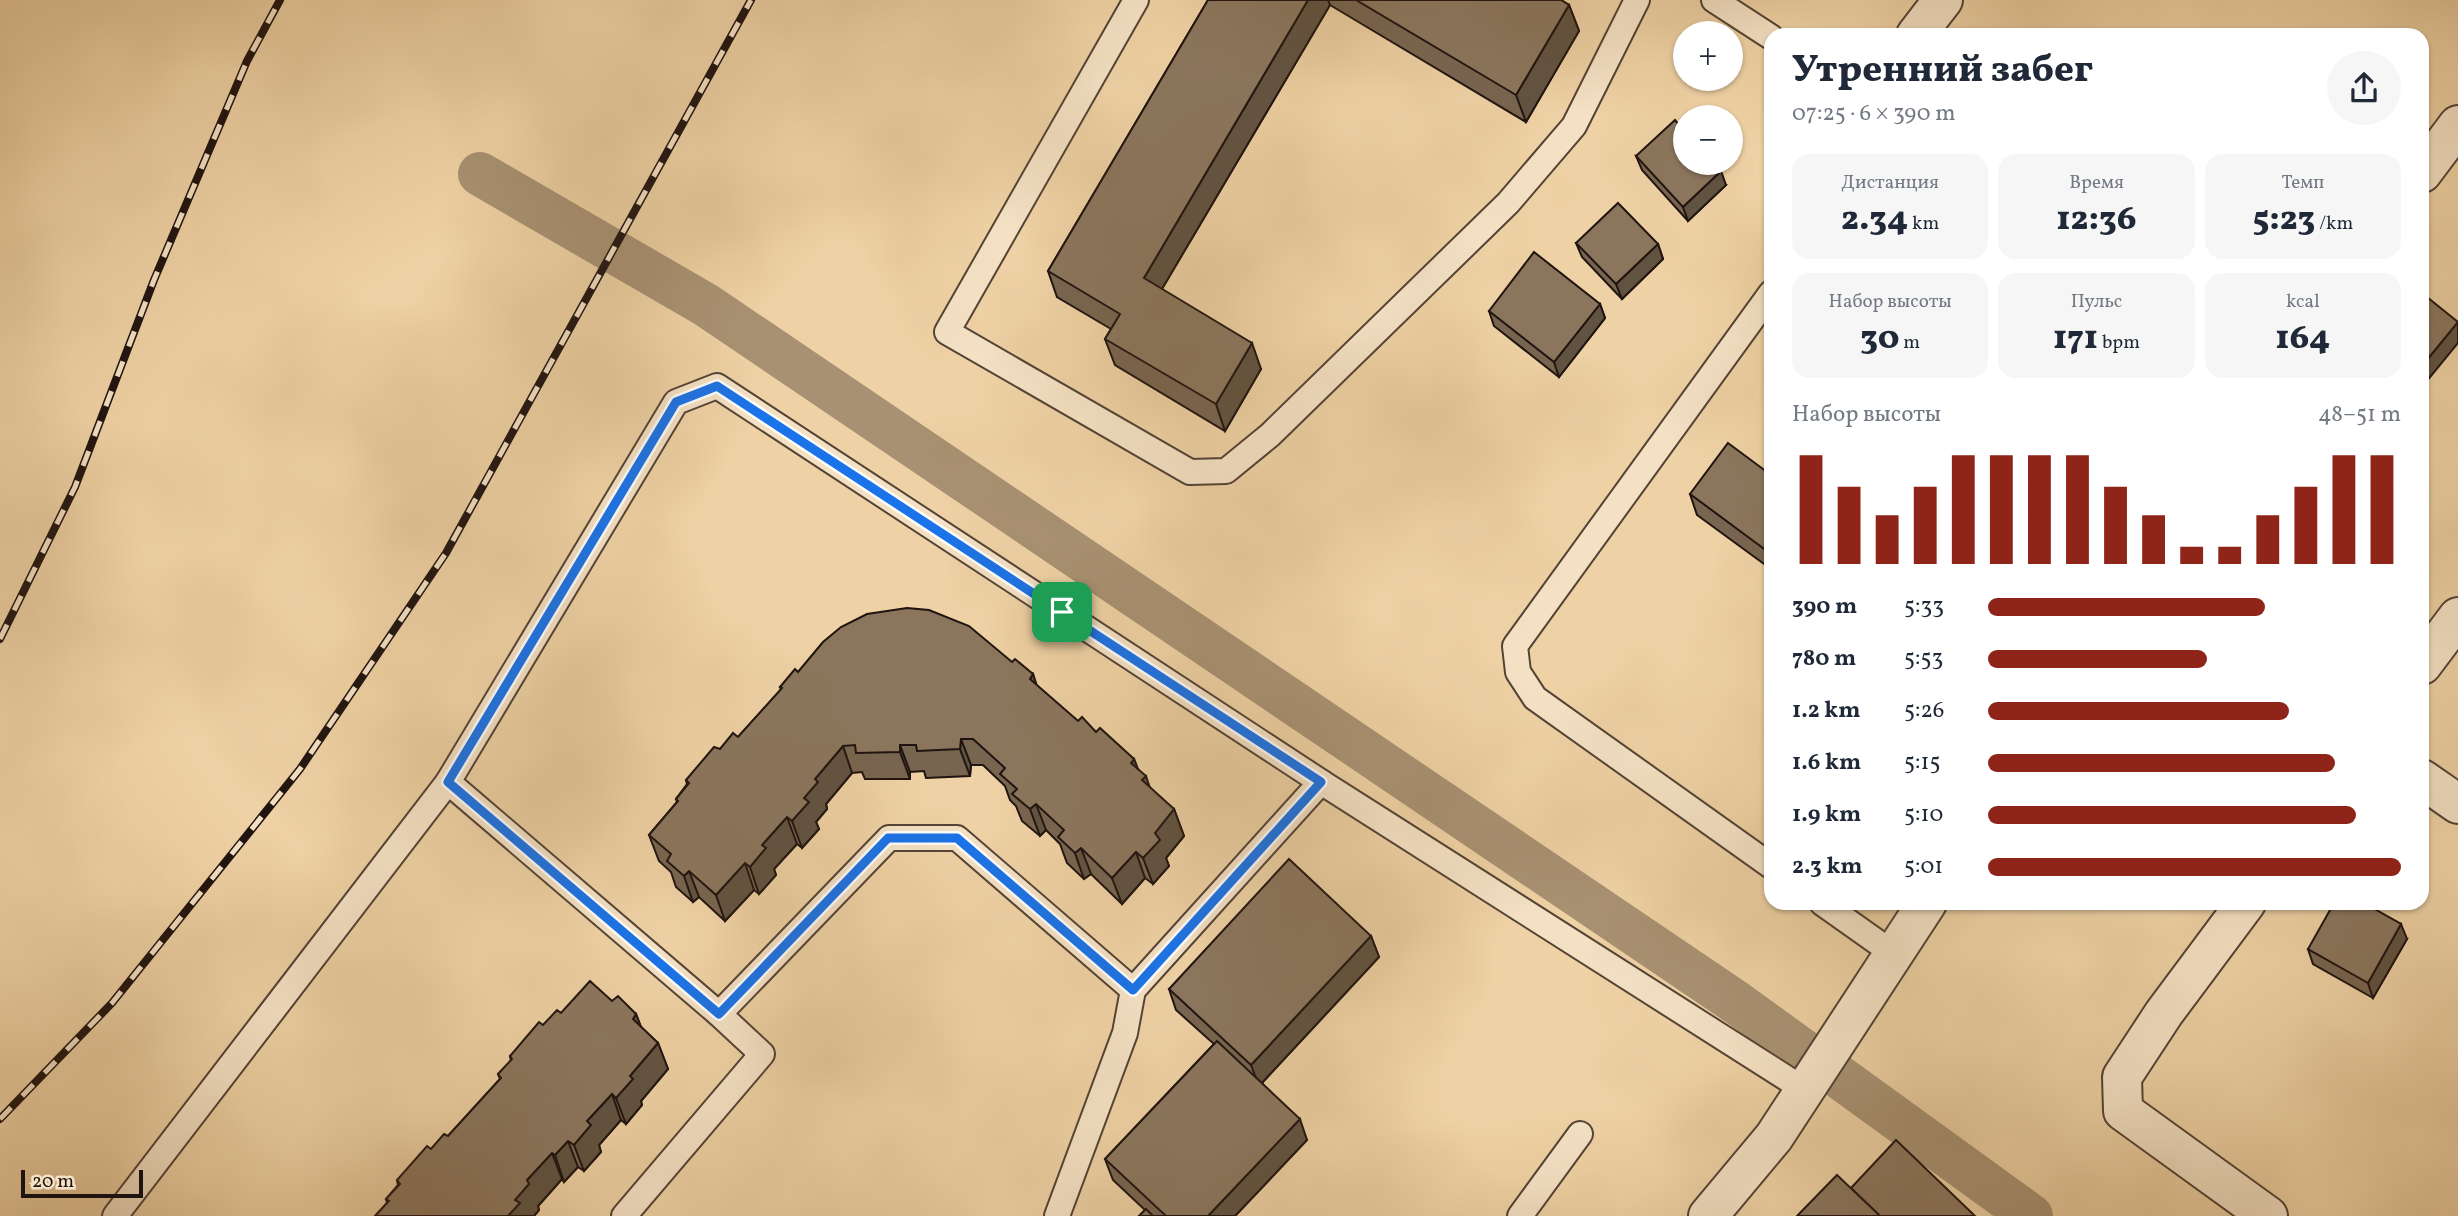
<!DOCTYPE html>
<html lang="ru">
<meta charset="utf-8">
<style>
body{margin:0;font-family:Vollkorn,serif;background:#f6f6f7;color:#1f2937;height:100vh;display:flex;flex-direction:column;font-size:26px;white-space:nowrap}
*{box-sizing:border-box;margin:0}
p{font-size:23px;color:#747a83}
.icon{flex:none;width:38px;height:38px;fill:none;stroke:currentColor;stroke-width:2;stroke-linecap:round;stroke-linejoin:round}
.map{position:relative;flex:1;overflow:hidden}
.drawer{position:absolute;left:1764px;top:28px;width:665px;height:882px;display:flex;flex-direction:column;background:#fff;border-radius:21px;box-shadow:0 2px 5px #0004}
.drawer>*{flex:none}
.tools{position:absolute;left:1673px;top:21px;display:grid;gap:14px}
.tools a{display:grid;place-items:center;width:70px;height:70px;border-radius:50%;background:#fff;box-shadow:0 2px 5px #0004;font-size:35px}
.scale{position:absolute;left:21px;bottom:18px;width:122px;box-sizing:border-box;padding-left:7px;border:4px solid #201410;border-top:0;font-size:19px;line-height:24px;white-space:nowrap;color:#201410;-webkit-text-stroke:5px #f4e1c4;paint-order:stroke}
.pin{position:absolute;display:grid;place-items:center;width:60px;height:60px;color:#fff;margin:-30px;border-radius:14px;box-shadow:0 4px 10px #0006}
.round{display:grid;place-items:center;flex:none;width:74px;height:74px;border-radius:37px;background:#f6f6f7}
.summary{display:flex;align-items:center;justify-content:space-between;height:119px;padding:0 28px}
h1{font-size:38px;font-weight:800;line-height:52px}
.stats{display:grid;grid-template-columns:repeat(3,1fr);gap:10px;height:119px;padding:7px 28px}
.stats div{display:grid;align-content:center;border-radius:18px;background:#f6f6f7;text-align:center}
.stats b{font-size:35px;font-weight:800}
.stats small{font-size:19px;font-weight:400}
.stats p{font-size:19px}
.chart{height:196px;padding:14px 28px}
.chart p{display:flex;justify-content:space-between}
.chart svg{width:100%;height:126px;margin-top:7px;stroke:#8f2418;stroke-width:6}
ul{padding:0 28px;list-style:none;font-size:23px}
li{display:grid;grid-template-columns:112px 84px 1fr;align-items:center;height:52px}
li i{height:18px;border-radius:9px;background:#8f2418}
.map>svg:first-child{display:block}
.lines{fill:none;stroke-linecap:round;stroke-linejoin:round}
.canal{stroke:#a89172;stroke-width:44}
.lane-casing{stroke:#544335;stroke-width:28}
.street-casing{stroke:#544335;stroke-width:42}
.lane{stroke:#f4e1c4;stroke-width:24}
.street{stroke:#f4e1c4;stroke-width:38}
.rail-casing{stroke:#201410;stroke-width:8}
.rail{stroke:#f4e1c4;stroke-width:5;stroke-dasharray:16;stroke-linecap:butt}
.wall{fill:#786550;stroke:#201410;stroke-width:2}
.shaded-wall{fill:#615341;stroke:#201410;stroke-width:2}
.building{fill:#8b765d;stroke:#201410;stroke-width:2}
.route-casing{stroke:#fff;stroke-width:14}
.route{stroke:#1a73e8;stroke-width:9}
</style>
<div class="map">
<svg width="2458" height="1216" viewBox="0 0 2458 1216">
<rect width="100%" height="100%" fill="#eed1a4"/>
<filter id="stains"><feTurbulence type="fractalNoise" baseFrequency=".00286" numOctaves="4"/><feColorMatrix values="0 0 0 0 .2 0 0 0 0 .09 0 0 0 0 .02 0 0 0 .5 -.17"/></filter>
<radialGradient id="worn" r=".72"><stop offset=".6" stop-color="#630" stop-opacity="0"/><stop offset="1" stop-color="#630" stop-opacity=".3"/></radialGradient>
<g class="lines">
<path class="canal" d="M480,174l226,131 1031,698 294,213"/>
<g class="lane-casing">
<g id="lane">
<path d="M1136,0l-189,332 243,140 36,-1 44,-36 238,-232 66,-77 63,-126"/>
<path d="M1714,0l57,37"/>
<path d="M1771,293l-256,353 3,26 17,26 236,168"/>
<path d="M1822,903l72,51"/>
<path d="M719,1014l-271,-232 228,-380 41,-16 604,396"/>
<path d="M115,1216l333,-434"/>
<path d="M624,1216l138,-162 -43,-40 170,-176h68l176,152"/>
<path d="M1057,1216l68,-183 8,-43 188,-208 484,308"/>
<path d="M1520,1216l60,-82"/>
</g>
</g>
<g class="street-casing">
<g id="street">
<path d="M1916,35l27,-35"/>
<path d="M2422,173l36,-48"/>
<path d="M2422,665l36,-48"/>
<path d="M2422,779l36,25"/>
<path d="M2246,903l-82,110 -42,64 1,34 145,105"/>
<path d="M1708,1216l66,-79 153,-234"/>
</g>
</g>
<use href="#lane" class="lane"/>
<use href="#street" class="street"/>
<g class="rail-casing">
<g id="rail">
<path d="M0,639l75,-152 79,-207 93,-219 33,-61"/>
<path d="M0,1119l112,-116 188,-234 146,-216 305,-553"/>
</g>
</g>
<use href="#rail" class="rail"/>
</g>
<g class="wall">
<path d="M1208,0h353l8,5 10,26 -53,91 -196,-117 -168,284 99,80 -36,62 -110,-66 -10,-26 6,-10 -54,-32 -9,-26z"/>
<path d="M1636,156l90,29 -38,36 -46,-51z"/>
<path d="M1576,243l82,1 5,15 -41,40 -40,-42z"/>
<path d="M1600,304l5,14 -46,59 -65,-51 -5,-15z"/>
<path d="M1771,475v94l-74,-54 -7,-21z"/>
<path d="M1012,662l21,12 3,11 42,36 18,11 38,27 4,10 11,18 25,22 10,27 -18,22 3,8 -16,18 -8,-6 -23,26 -31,-30 -7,5 -17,-16 -7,-19 -14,-14 -6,6 -18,-15 -6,-15 -6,-6 -5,-14 -22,-21h-12l-1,11 -44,2 -2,-7 -14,1v7h-45l-3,-7 -10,1 -26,31 1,5 -11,13 3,7 -17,19 -5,-4 -23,25 2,6 -17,19 -5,-4 -29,31 -26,-24 -6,5 -17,-15 -5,-15 -12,-11 -10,-26 28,-33 -1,-3 11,-15 -1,-4 34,-31 18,-12 43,-47 -1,-3 18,-15z"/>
<path d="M1371,936l8,21 -117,126 45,57 -72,76h-96l6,-6 -32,-30 -8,-21 109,-115 -38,-34 -7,-21z"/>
<path d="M2407,939l-34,59 -60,-34 -5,-15z"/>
<path d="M561,1013l75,1 5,13 17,16 10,26 -27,32 1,4 -16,19 -5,-4 -22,25 2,7 -17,19 -6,-4 -14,15 -2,-3 -24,27 1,4 -5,6h-159l12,-13 -1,-4 12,-14 -1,-5 34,-31 17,-13 52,-57 -2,-5 13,-13 -1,-5 33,-31z"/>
</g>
<g class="shaded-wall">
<path d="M1308,0h20l2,5 -177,299 -9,-26z"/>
<path d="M1569,5l10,26 -53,91 -10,-27z"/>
<path d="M1721,171l5,14 -38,36 -5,-14z"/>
<path d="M1658,244l5,15 -41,40 -6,-15z"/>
<path d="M1600,304l5,14 -46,59 -5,-15z"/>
<path d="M2458,322v21l-36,44v-21z"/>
<path d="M1252,343l9,26 -36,62 -9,-27z"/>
<path d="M1033,674l9,27 -12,-22z"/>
<path d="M961,739l10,26 -1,11 -10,-27z"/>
<path d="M900,745l10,27v7l-10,-27z"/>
<path d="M843,746l9,27 -26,31 1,5 -11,13 3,7 -17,19 -10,-27 23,-42z"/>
<path d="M1134,759l10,27 -13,-23z"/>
<path d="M1146,776l9,27 -13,-23z"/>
<path d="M1036,804l10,26 -6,6 -10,-27z"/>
<path d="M1174,809l10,27 -18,22 3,8 -16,18 -10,-26 12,-25z"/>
<path d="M787,817l10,27 -23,25 2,6 -17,19 -9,-27 12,-22z"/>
<path d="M1081,848l10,26 -7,5 -9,-26z"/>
<path d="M1136,852l9,26 -23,26 -10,-26z"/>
<path d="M745,863l9,27 -29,31 -9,-26z"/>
<path d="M689,871l10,26 -6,5 -9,-26z"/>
<path d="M2401,924l6,15 -34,59 -5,-15z"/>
<path d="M1371,936l8,21 -120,129 -8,-21z"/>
<path d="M636,1014l10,26 -13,-21z"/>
<path d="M658,1043l10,26 -27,32 1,4 -16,19 -10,-26 14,-22z"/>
<path d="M612,1094l9,26 -22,25 2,7 -17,19 -10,-26 13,-24z"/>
<path d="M1300,1119l7,21 -72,76h-27z"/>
<path d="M568,1141l10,26 -14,15 -9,-27z"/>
<path d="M552,1153l10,26 -24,27 1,4 -5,6h-26l7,-16 12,-20z"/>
</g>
<g class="building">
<path d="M1208,0h100l-164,278 108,65 -36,61 -111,-65 15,-25 -72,-43z"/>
<path d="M1356,0h205l8,5 -53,90z"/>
<path d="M1675,120l10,12v31h29l7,8 -38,36 -47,-51z"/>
<path d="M1618,203l40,41 -42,40 -40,-41z"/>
<path d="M1534,252l66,52 -46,58 -65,-51z"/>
<path d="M2422,293l36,29 -36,44z"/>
<path d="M1728,443l43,32v79l-81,-60z"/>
<path d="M907,608l22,2 40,16 43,36 3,-3 18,15 -3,5 48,42 4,-4 14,15 4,-4 34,31 -3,4 15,13 -4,4 32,29 -19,24 5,7 -17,18 -7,-6 -24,26 -31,-30 -6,5 -17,-16 6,-7 -28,-26 -6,5 -18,-15 5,-5 -17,-15 5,-6 -32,-29h-12l-1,10 -43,2 -1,-6h-16v7l-44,1 -1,-8 -12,1 -28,33 3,3 -14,16 5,4 -17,19 -5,-4 -25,28 4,3 -16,19 -5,-4 -29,32 -27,-24 -5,5 -17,-15 4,-7 -22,-19 29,-34 -2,-2 13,-16 -3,-3 28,-33 6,2 13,-16 5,4 44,-49 -2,-1 15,-18 3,3 25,-30 18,-15 26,-13z"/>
<path d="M1289,859l82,77 -120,129 -82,-76z"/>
<path d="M2334,903h30l37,21 -33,59 -60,-34z"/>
<path d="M590,981l22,20 6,-5 18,18 -3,5 25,24 -28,33 3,3 -17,19 -4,-4 -25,27 4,4 -17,20 -6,-4 -13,14 -3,-2 -25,27 2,4 -14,16 5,3 -12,13h-133l14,-15 -3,-2 14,-15 -3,-4 30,-34 4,3 13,-15 4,2 53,-58 -3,-4 14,-15 -2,-3 29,-34 4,3 14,-15 4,3z"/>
<path d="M1217,1041l83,78 -92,97h-42l-61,-57z"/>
<path d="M1896,1140l79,76h-95l-29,-28z"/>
<path d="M1837,1175l43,41h-83z"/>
<path d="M1146,1209l7,7h-14z"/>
</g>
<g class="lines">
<g class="route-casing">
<path id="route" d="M717,386l604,396 -188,208 -176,-152h-69l-169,176 -271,-232 228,-380z"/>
</g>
<use href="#route" class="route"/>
</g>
<rect width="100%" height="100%" filter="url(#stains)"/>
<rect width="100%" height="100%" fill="url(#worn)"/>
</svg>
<div class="tools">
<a>+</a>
<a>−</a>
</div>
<div class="scale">20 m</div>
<div class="pin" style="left:1062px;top:612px;background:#1e9e55"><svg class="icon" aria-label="arrive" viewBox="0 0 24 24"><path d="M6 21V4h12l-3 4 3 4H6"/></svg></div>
<section class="drawer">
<div class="summary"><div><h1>Утренний забег</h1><p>07:25 · 6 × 390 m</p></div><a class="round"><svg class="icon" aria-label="share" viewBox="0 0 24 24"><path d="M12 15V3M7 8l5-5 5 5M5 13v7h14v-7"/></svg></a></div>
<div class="stats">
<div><p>Дистанция</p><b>2.34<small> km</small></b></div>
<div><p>Время</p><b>12:36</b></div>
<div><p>Темп</p><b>5:23<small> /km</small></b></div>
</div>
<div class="stats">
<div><p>Набор высоты</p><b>30<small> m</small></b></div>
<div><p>Пульс</p><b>171<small> bpm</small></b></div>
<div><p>kcal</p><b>164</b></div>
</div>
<div class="chart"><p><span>Набор высоты</span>48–51 m</p>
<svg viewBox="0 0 160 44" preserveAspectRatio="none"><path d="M5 44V6M15 44V17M25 44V27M35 44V17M45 44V6M55 44V6M65 44V6M75 44V6M85 44V17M95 44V27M105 44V38M115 44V38M125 44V27M135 44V17M145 44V6M155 44V6"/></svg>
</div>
<ul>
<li><b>390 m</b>5:33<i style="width:67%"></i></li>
<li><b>780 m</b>5:53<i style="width:53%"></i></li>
<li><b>1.2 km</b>5:26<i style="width:73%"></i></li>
<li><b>1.6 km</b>5:15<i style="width:84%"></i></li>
<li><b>1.9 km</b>5:10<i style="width:89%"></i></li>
<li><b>2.3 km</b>5:01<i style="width:100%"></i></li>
</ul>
</section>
</div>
